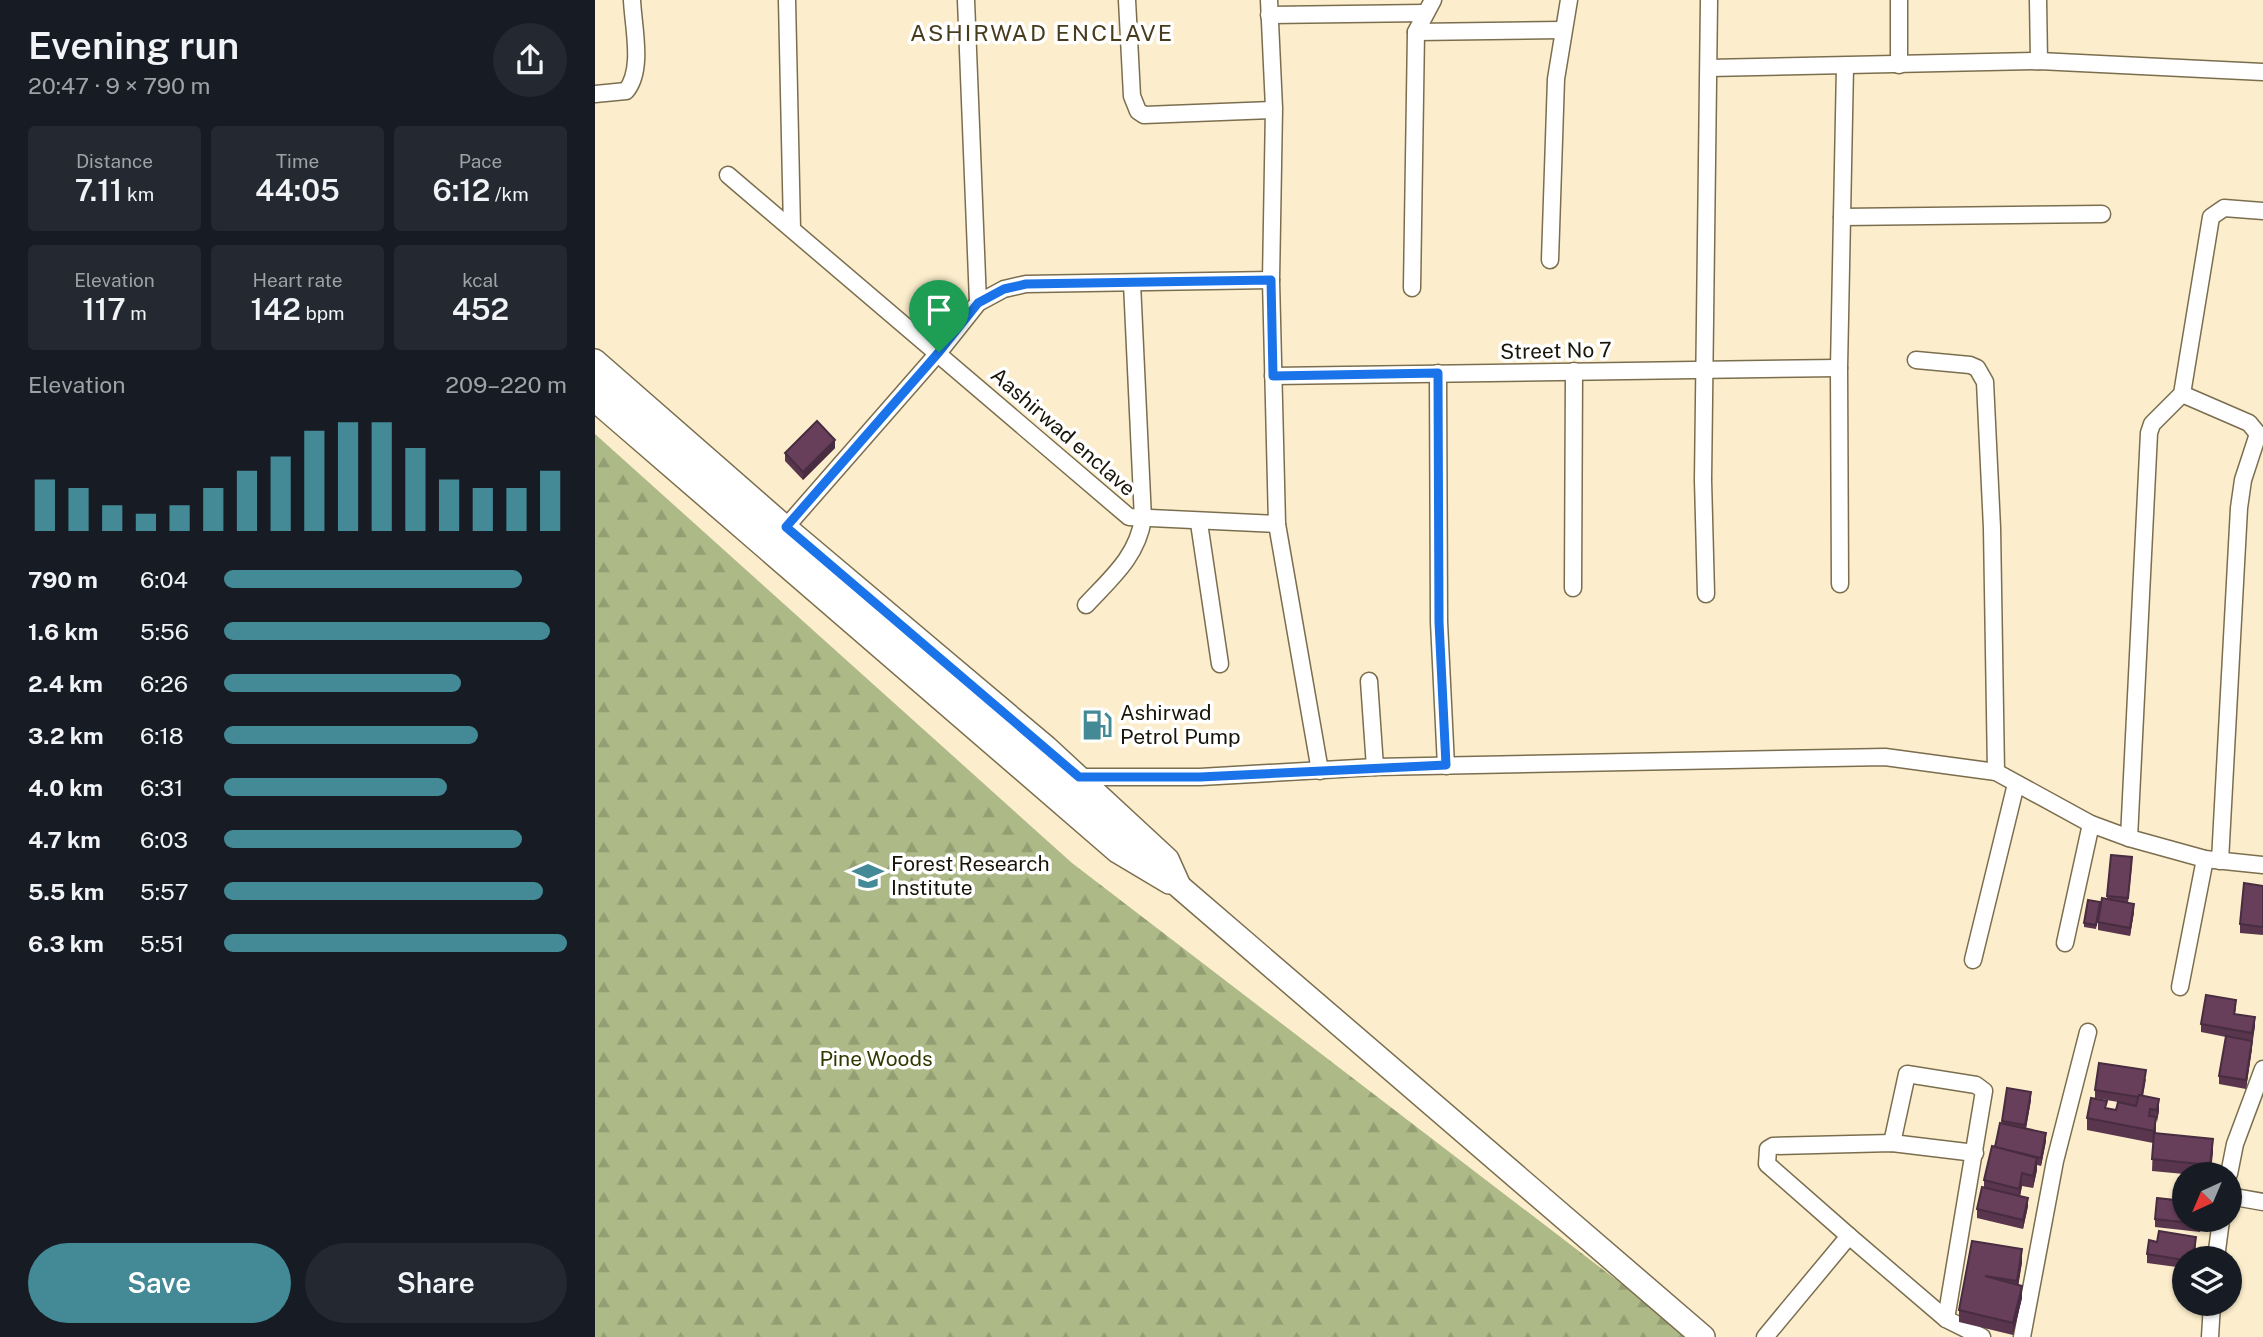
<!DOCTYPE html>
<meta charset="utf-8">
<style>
body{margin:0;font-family:"Public Sans",sans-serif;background:#242831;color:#f1f3f6;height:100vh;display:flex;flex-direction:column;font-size:26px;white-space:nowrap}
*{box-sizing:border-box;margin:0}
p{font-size:23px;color:#9ea1a6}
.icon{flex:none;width:38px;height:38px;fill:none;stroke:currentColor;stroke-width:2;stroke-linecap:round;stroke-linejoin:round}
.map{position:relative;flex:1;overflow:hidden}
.side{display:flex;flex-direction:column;background:#171b24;width:595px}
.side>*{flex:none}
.needle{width:46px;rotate:224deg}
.buttons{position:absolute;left:1577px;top:1162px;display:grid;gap:14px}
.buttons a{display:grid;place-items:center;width:70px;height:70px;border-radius:50%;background:#171b24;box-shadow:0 2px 5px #0004;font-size:35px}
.pin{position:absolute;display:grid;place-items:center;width:60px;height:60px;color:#fff;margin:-72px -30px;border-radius:50% 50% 50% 0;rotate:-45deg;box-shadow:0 0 7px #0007}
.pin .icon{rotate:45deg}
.round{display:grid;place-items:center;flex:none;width:74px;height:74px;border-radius:37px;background:#242831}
.overview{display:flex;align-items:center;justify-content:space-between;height:119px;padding:0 28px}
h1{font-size:38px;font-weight:600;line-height:52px}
.stats{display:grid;grid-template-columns:repeat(3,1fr);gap:10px;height:119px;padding:7px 28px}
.stats div{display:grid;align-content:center;border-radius:7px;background:#242831;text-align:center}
.stats b{font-size:30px;font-weight:600}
.stats small{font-size:19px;font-weight:400}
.stats p{font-size:19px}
.chart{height:196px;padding:14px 28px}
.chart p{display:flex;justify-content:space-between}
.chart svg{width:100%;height:126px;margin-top:7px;stroke:#448996;stroke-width:6}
.action{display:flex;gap:14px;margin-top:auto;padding:14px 28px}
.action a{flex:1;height:80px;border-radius:42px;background:#448996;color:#fff;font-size:28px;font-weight:600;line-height:80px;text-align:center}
.action a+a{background:#242831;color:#f1f3f6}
ul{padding:0 28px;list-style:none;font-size:23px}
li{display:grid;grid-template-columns:112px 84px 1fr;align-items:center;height:52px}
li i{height:18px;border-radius:9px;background:#448996}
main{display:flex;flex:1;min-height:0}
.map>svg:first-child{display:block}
.forest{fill:url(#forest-firs)}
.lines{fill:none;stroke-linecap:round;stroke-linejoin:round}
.minor-casing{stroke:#7b6e4f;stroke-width:19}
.tertiary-casing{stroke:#7b6e4f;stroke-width:24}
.secondary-casing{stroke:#7b6e4f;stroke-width:26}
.minor{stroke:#fff;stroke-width:16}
.tertiary{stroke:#fff;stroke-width:21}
.secondary{stroke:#fff;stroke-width:23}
.wall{fill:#59364e}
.shaded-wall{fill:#482c40}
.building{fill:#673f5b;stroke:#482c40;stroke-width:2}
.route-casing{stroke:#fff;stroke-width:14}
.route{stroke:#1a73e8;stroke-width:9}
.labels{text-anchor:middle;stroke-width:7;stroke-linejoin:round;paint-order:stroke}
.street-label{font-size:21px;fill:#1a1509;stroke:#fff}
.poi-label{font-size:21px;fill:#1a1509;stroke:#fff;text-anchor:start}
.park-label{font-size:21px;fill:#303900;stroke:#fff}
.neighbourhood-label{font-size:23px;letter-spacing:2px;fill:#483c1f;stroke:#fff}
</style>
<main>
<section class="side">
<div class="overview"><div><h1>Evening run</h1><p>20:47 · 9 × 790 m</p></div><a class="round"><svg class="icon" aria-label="share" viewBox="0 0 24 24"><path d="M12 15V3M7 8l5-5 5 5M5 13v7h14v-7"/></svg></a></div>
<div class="stats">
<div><p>Distance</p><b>7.11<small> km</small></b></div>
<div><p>Time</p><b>44:05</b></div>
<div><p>Pace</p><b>6:12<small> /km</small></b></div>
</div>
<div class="stats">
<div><p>Elevation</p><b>117<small> m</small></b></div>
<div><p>Heart rate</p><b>142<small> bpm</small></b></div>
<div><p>kcal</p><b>452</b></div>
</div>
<div class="chart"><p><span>Elevation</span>209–220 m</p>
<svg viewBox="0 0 160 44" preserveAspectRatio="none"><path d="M5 44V26M15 44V29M25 44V35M35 44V38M45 44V35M55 44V29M65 44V23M75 44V18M85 44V9M95 44V6M105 44V6M115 44V15M125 44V26M135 44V29M145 44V29M155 44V23"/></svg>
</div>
<ul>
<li><b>790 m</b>6:04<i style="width:87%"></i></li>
<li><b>1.6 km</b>5:56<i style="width:95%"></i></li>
<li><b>2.4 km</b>6:26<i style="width:69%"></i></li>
<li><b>3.2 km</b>6:18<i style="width:74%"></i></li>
<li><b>4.0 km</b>6:31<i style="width:65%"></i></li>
<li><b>4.7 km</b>6:03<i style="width:87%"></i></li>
<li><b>5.5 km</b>5:57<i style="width:93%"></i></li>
<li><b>6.3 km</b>5:51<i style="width:100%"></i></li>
</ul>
<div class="action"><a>Save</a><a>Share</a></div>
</section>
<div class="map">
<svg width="1668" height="1337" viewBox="0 0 1668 1337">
<defs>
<pattern id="forest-firs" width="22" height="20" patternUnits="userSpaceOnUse" patternTransform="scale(1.75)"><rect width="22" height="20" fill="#adb987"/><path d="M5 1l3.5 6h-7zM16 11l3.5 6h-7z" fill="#949e73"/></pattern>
</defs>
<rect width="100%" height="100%" fill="#fceecc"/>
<path class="forest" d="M0,434l477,429 619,474h-1096z"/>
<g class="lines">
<g class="minor-casing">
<g id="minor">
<path d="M192,0l5,229"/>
<path d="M371,0l12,303"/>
<path d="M532,0l5,96 6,15 6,4 129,-5"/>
<path d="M674,0l5,108 -3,172 6,244 43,247"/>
<path d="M1304,0v65"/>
<path d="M1443,0l1,61"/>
<path d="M674,15l156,-2"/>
<path d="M821,32l146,-2"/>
<path d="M1114,68l330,-7 224,11"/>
<path d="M0,94l31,-3c18,-21 7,-65 6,-91"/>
<path d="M133,175l401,342 148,7"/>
<path d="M1247,217l260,-3"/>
<path d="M955,260l6,-181 13,-79"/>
<path d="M817,288l4,-256 17,-32"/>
<path d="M1321,360l54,5 7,3 8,14 7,146 4,244"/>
<path d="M843,373l1,249 7,144"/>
<path d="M678,376l566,-8"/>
<path d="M1587,394l67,29 9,11 -15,46 -4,28 -19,353"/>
<path d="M604,523l21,141"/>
<path d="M191,527l153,-175 39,-49 26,-14 22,-5 245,-4"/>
<path d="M1245,584l-1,-216 6,-302"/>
<path d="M978,588l1,-217"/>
<path d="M1111,594l-3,-114 6,-479"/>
<path d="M491,605c25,-27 51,-48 57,-86l-11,-236"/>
<path d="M774,681l6,86"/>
<path d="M484,777h121l175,-10 510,-10 111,15 95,52 38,14 76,21 58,6"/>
<path d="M1534,838l20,-405 3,-9 30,-30 29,-177 13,-9 39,3"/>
<path d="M1470,943l26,-119"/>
<path d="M1378,960l43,-176"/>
<path d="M1585,987l25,-128"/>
<path d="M1297,1143l15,-69 69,11 8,6 -38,228"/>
<path d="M1634,1174l6,-30 28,-75"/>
<path d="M1634,1196l34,6"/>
<path d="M1254,1236l-82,-72 1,-15 5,-3 119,-3 83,10"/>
<path d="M1621,1258l5,-38"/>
<path d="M1170,1337l84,-101 97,83 36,18"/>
<path d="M1427,1337l33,-176 33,-129"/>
<path d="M1615,1337l2,-33"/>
</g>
</g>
<g class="tertiary-casing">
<g id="tertiary">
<path d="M0,360l191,167 261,220 121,112 13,29"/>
<path d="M0,401l522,451 52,31"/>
</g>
</g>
<g class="secondary-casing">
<path id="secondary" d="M0,384l442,375 144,129 522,449"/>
</g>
<use href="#minor" class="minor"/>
<use href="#tertiary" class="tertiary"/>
<use href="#secondary" class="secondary"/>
</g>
<g class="wall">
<path d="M240,448l-32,32 -18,-19v-8z"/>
<path d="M1516,855l21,10 -4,38 6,9 -4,24 -32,-6v-8l9,-23z"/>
<path d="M1668,886v49l-23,-2v-9z"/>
<path d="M1505,906l-4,23 -12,-2v-4z"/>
<path d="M1641,1008l-1,6 20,12 -9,63 -27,-5v-8l7,-39 -25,-5v-8z"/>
<path d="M1551,1079l-3,17 16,15 -3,11v11l57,18 -2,23h-27l-32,-3 1,-28 -66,-13v-12l29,-8 2,-8 -23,-4v-8z"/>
<path d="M1436,1100l-5,29 20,12 -5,25 -4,-1v5l-4,18 -11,-2 -2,10 8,10 -5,23 -46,-11v-9l7,-22v-7l18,-59z"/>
<path d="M1560,1219l47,1 -2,12 -45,-5z"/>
<path d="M1377,1241l50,21 -4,23 4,13 -9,37 -54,-13v-12z"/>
<path d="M1601,1245l-2,13h-10v10l-37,-5v-9z"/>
</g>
<g class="shaded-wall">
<path d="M240,440v8l-32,32v-8z"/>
<path d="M1539,904v8l-4,24v-8z"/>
<path d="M1660,1017v9l-3,15v-8z"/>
<path d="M1657,1041v8l-6,40v-9z"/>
<path d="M1436,1092v8l-6,33v-8z"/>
<path d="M1564,1099v12l-2,11v-12z"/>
<path d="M1451,1133v8l-5,25v-8z"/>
<path d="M1618,1139v12l-3,23v-9z"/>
<path d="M1442,1158v12l-4,18v-12z"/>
<path d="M1427,1173v13l-3,15v-12z"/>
<path d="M1433,1198v8l-5,23v-9z"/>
<path d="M1427,1249v13l-5,32v-13z"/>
<path d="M1427,1286v12l-9,37v-12z"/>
</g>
<g class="building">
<path d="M222,421l18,19 -32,32 -18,-19z"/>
<path d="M1516,855l21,2 -4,41 -21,-2z"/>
<path d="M1649,883l19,3v41l-23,-3z"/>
<path d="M1507,898l32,6 -4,24 -32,-6z"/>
<path d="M1493,900l12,2 -4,23 -12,-2z"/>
<path d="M1611,995l30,5 -2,14 21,3 -3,16 -51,-9z"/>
<path d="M1631,1036l26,5 -6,39 -27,-4z"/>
<path d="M1504,1063l47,7 -4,25h-3l-1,2 -43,-7z"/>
<path d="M1412,1088l24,4 -6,33 -23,-4z"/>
<path d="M1544,1095l20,4 -2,11 -7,-1 -1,7 7,1 -2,14 -67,-13 4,-20 16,3 -2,7 11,2 2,-8 18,4z"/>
<path d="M1405,1123l46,10 -5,25 -46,-11z"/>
<path d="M1559,1133l59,6 -3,26 -58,-6z"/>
<path d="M1397,1146l45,12 -4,18 -11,-3 -3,16 -35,-9z"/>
<path d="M1387,1187l46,11 -5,22 -46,-11z"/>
<path d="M1562,1198l27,3v19h17l-1,4 -45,-5z"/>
<path d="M1564,1231l37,6 -3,21h-9v2l-37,-6 2,-14 8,2z"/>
<path d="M1377,1241l50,8 -5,32 -32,-5 37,10 -9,37 -54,-13z"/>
</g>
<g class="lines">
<g class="route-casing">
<path id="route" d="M676,280l2,96 165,-3 1,249 7,143 -246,12h-121l-293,-250 153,-175 39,-49 26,-14 22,-5z"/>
</g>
<use href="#route" class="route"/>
</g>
<defs>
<g id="fuel-bare" transform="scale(2.415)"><path d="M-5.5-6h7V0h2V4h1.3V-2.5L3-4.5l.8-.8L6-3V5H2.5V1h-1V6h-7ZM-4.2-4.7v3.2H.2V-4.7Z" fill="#448996" stroke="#fff" stroke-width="2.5" paint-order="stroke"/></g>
<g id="university-bare" transform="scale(2.415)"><path d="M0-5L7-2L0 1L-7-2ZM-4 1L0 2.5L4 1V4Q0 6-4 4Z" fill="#448996" stroke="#fff" stroke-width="2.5" paint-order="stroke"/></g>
</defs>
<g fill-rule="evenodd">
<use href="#fuel-bare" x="502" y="725"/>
<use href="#university-bare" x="273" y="876"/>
</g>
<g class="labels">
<g class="street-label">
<text transform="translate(961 351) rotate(-1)" y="7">Street No 7</text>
<text transform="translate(468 432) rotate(41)" y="7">Aashirwad enclave</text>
</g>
<g class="poi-label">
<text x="525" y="720">Ashirwad<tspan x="525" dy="24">Petrol Pump</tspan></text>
<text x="296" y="871">Forest Research<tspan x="296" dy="24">Institute</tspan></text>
</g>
<g class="park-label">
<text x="281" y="1066">Pine Woods</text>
</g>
<g class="neighbourhood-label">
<text x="447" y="41">ASHIRWAD ENCLAVE</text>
</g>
</g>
</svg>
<div class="buttons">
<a><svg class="needle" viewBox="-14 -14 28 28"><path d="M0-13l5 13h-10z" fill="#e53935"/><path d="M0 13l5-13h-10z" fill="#9ea1a6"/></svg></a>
<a><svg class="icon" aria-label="layers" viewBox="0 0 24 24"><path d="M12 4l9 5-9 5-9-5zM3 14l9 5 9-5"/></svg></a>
</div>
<div class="pin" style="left:344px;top:352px;background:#1e9e55"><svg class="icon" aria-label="arrive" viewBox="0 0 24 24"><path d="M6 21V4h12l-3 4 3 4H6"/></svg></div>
</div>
</main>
